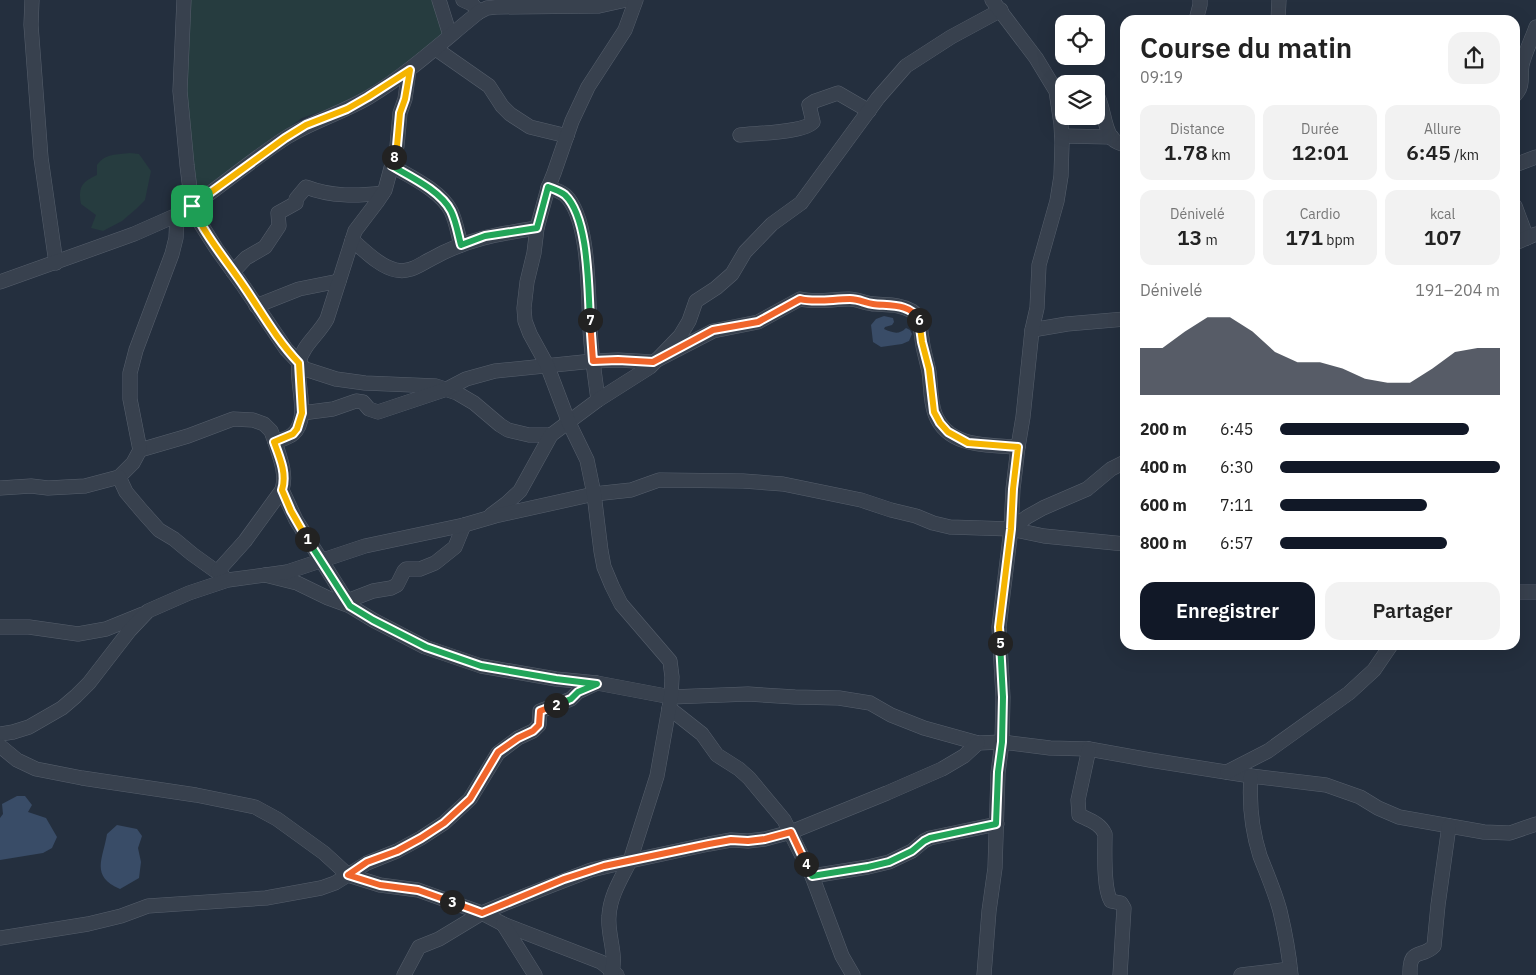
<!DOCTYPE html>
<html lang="fr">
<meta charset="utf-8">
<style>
body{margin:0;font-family:"IBM Plex Sans",sans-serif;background:#f2f2f2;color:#222;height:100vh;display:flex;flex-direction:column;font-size:19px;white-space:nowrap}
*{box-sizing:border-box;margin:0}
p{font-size:16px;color:#767676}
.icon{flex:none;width:28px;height:28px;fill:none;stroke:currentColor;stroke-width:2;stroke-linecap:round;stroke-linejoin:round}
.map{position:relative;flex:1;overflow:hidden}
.side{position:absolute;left:1120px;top:15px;width:400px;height:635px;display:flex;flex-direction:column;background:#fff;border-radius:15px;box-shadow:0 5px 20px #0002}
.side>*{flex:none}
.controls{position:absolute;left:1055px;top:15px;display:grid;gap:10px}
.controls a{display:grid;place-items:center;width:50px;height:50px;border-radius:10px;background:#fff;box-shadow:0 5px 20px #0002;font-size:25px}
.pin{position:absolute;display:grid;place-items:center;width:42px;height:42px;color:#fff;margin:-21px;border-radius:10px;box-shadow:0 2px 8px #0006}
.km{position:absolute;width:25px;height:25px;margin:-12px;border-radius:50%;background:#222;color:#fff;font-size:14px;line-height:25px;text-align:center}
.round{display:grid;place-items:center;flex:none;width:52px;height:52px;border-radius:15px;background:#f2f2f2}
.head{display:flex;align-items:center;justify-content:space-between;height:85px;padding:0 20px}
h1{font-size:28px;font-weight:600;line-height:38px}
.metrics{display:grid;grid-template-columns:repeat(3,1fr);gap:8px;height:85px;padding:5px 20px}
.metrics div{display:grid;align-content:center;border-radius:12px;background:#f2f2f2;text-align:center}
.metrics b{font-size:21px;font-weight:600}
.metrics small{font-size:14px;font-weight:400}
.metrics p{font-size:14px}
.chart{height:140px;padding:10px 20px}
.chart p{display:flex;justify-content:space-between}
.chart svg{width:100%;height:90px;margin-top:5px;fill:#111827;opacity:.7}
.primary-button{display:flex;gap:10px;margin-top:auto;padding:10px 20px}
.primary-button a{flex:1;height:58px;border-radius:15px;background:#111827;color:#fff;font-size:20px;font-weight:600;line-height:58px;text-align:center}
.primary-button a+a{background:#f2f2f2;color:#222}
ul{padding:0 20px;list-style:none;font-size:16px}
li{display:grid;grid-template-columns:80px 60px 1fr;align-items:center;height:38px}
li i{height:12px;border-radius:6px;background:#111827}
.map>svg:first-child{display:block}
.green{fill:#263c3f}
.water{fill:#394c67}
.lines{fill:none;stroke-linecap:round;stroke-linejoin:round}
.minor-casing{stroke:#565f6c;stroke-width:15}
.minor{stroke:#38414e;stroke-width:14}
.split-1-casing{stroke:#fff;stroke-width:10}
.split-2-casing{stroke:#fff;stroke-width:10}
.split-3-casing{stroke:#fff;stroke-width:10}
.split-4-casing{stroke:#fff;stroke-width:10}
.split-5-casing{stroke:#fff;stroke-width:10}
.split-6-casing{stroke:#fff;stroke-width:10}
.split-7-casing{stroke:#fff;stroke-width:10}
.split-8-casing{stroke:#fff;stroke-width:10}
.split-9-casing{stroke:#fff;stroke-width:10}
.split-1{stroke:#f5b400;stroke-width:6}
.split-2{stroke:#22a559;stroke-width:6}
.split-3{stroke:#f0652b;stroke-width:6}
.split-4{stroke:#f0652b;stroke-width:6}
.split-5{stroke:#22a559;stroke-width:6}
.split-6{stroke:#f5b400;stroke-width:6}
.split-7{stroke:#f0652b;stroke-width:6}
.split-8{stroke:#22a559;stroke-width:6}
.split-9{stroke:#f5b400;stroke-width:6}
</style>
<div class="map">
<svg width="1536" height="975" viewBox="0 0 1536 975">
<rect width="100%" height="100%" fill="#242f3e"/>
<g class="green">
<path d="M187,0h246l14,33 -41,31 -59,39 -45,15 -106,78 -11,-103z"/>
<path d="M130,153l9,1 12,17 -6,29 -9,9 -14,12 -19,10 -12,-3 5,-13 -15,-11c-3,-18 1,-22 16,-29v-10c9,-12 19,-10 33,-12z"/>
</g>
<g class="water">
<path d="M884,316l9,2 1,4 -2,3 -7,2 -1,2c9,4 15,6 22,-1l4,2 2,4 -3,7 -7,3 -21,3 -8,-5 -2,-17 5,-6z"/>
<path d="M17,796h8l7,9 -4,7 18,6 11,19 -5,11 -9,5 -43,7v-42l3,-4 -1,-10z"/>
<path d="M117,825l20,4 5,7 -4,12 3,14 -2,16 -19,11c-30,-13 -17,-30 -13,-55z"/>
</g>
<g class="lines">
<g class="minor-casing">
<g id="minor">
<path d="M32,0l-1,25 10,133 15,105"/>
<path d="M184,0l-4,91 7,74 5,41 5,12 19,30 28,39 42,62 19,20 31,10 29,4 71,3 21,7 17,10 26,22 8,5 21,5h22"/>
<path d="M439,0l11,35"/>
<path d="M463,0l9,4 7,8"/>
<path d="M1196,20l4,-15v-5"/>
<path d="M1278,20l1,-20"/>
<path d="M436,49l53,37 13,20 8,8 20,13 37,9"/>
<path d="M1096,93c8,13 7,31 15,44 3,5 9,6 14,8"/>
<path d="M1515,95c9,-9 5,-18 7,-30 3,-13 10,-26 14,-38"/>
<path d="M740,135c16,-2 63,-2 73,-13l-4,-17 6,-4 23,-8 31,18"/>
<path d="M1062,136l50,1"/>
<path d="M1515,165l21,-8"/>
<path d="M392,166c19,11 49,25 59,45 5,10 7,23 10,34"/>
<path d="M548,187c6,2 12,4 17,8 25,23 23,100 25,133 1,24 5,48 8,72"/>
<path d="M1515,206l12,32"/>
<path d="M352,240c12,10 28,27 44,30 14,3 23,-5 35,-11 35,-20 67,-25 106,-31"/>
<path d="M1515,243l21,-9"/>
<path d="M233,272l13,-14 19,-11 14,-21 -1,-13 18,-10v-4l10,-12c26,10 51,9 77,6"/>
<path d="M0,282l134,-48 43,-19 15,-9c32,-22 62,-48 95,-69 26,-16 55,-24 82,-40 40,-24 74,-56 110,-85l8,-4 9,-1 103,-1 27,-6"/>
<path d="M256,306l43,-17 40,-8"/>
<path d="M1032,330l35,-6 58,-5"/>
<path d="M302,413l31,-4 23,-8 7,1 6,7 9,3 69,-23 19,-10 29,-8 98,-10 25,-1 35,2 60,-31 45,-9 42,-23c16,4 32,0 49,0 9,0 17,5 26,5 13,1 25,0 37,7 9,6 8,18 10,28 1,11 5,22 7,33 2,13 1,29 6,42 13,34 53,31 83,33"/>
<path d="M140,450l48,-14 45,-17 20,1 11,4 7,7 4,11"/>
<path d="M119,477l14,-14 7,-13 -10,-51v-26l6,-23 36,-96 4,-16 1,-23"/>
<path d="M0,488l31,-2 17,2 37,-2 34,-9 7,15 16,19 17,19 15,9 18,15 32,23"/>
<path d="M282,490l14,30 54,86"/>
<path d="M491,515l16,-12 13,-12 31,-56 47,-35 52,-33 30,-31 9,-15 7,-20 20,-13 16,-14 13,-22 27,-28 29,-21 77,-105 28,-32 45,-29 50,-27"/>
<path d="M1011,529l33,7 81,8"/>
<path d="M218,571l27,-30 37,-51c5,-16 -2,-32 -7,-48 5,-2 13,-4 18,-8 18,-16 2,-51 6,-72 4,-17 20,-28 28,-43l28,-88 22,-29 8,-12 12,-44 3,-33 5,-14 4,-29"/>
<path d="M265,575l32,8 31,15 22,8 23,14 52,27 56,19 75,13 41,4 74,14 77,-3 47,3 44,1 31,5 21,12 33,13 54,15 24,-1 48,6 39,1 61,11 101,16 75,9 34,12 18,11 21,9 85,15 26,1 26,-9"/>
<path d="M1515,592h21"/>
<path d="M347,601l26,-10 18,-3 6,-3 7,-14 2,-2h14l15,-6 20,-16 9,-22"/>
<path d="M0,627h29l49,7 28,-5 37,-15"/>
<path d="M669,708l33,26 15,21 22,14 10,9 35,42 28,56 30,80 11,19"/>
<path d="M0,734l13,-2 16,-5 33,-19 14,-12 13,-13 41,-53 18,-19 41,-18 39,-13 59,-8 78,-26 99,-21 31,-9 99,-22 37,-4 28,-10 84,1 40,3 78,16 30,10 25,6 17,7 17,4 61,2 16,-12 16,-9 44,-19 24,-20 14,-7"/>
<path d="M0,746l17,14 19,9 46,9 114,17 59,12 22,12 47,34 24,22 32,10 38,5 64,23 21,11 98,38 16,13"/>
<path d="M1089,749l-11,51 1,15c10,5 21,8 26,19 0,16 -2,55 6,67l10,2 3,5 -4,67"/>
<path d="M1227,772l41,-21 81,-58 25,-23 17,-25"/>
<path d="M1251,776c-2,27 1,55 9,80 7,18 15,36 20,55 5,21 9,42 11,64"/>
<path d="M812,876l56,-9 21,-5 23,-11 12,-10 6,-3 67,-14"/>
<path d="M503,924l32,51"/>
<path d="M0,938l88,-14 33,-8 27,-10 118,-8 55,-10 14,-5 32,-20 30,-12 24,-13 23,-15 26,-24 28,-46 20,-15 15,-7 6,-6 1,-14 31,-12 7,-7 19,-9"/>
<path d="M404,975l15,-28 20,-8 43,-26 24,-10 85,-33 39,-9 27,-85 14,-79 1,-20 -2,-16 -49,-57 -9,-18 -8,-19 -3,-16 -7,-57 -7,-34 -18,-37 -22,-58 -17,-31 -5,-13 -1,-13 3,-26 7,-29 3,-25 11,-40 6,-15 18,-52 16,-34 37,-57 11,-30"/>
<path d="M611,975c7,-19 -4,-40 -2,-59 1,-20 12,-37 21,-55l79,-17 22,-4 17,1 17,-2 26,-7 96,-39 55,-24 22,-13 14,-13"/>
<path d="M984,975l5,-64 6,-43 3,-95 4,-31 1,-45 -4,-70 12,-98 2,-40 5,-42 5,-30 9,-87 5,-22 2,-43 18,-64 4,-25 1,-33 -1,-19 -5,-33 -20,-33 -44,-58"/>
<path d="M1241,975l49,-6"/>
<path d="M1410,975c-1,-29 12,-16 24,-29l4,-41 11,-79"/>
</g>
</g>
<use href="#minor" class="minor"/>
</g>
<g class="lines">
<g class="split-1-casing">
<path id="split-1" d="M192,206c13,30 35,55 53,82 17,25 32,52 54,75l3,50 -5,16 -4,5 -19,8c6,16 13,32 8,48l9,21 16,28"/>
</g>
<g class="split-2-casing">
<path id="split-2" d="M307,539l43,67 23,14 53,27 55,19 75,13 41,5 -19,8 -7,7 -15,6"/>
</g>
<g class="split-3-casing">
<path id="split-3" d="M452,902l-34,-12 -38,-5 -32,-10 19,-13 30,-11 24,-13 23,-15 26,-24 28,-47 20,-14 15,-7 6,-6 1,-14 16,-6"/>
</g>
<g class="split-4-casing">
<path id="split-4" d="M452,902l30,11 82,-34 40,-13 105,-22 22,-4 17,1 17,-2 26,-7 15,32"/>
</g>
<g class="split-5-casing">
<path id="split-5" d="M806,864l6,12 56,-9 21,-5 23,-11 12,-10 6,-3 66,-14 2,-52 4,-30 1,-45 -3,-54"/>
</g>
<g class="split-6-casing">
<path id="split-6" d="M919,320l3,22 7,27 5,43 6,11 8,9 20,11 50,4 -5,42 -2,40 -12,98 1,16"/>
</g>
<g class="split-7-casing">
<path id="split-7" d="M590,320l3,41 25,-1 35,2 60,-32 45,-8 42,-23c16,4 33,0 50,0 9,0 15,4 23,5 15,2 38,-1 46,16"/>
</g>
<g class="split-8-casing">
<path id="split-8" d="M394,157l-2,9c19,11 49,25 59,45 5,10 7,23 10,34l24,-9 52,-8 11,-41c6,2 12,4 17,8 24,23 23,93 25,125"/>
</g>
<g class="split-9-casing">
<path id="split-9" d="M192,206l93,-68 21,-13 41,-16 21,-12 42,-27 -5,29 -5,14 -3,33 -3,11"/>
</g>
<use href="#split-1" class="split-1"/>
<use href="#split-2" class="split-2"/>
<use href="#split-3" class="split-3"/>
<use href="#split-4" class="split-4"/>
<use href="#split-5" class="split-5"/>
<use href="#split-6" class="split-6"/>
<use href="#split-7" class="split-7"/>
<use href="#split-8" class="split-8"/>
<use href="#split-9" class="split-9"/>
</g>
</svg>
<div class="controls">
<a><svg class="icon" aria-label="locate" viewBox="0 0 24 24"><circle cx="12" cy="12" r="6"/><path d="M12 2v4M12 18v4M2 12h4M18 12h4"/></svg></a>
<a><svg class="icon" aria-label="layers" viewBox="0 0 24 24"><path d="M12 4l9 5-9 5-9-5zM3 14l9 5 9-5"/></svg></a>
</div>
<div class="pin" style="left:192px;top:206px;background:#1e9e55"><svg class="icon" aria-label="arrive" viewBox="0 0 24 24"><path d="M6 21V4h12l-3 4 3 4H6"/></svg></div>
<b class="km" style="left:307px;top:539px">1</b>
<b class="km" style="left:556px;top:705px">2</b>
<b class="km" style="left:452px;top:902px">3</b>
<b class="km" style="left:806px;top:864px">4</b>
<b class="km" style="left:1000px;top:643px">5</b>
<b class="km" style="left:919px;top:320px">6</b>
<b class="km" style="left:590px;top:320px">7</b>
<b class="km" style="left:394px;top:157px">8</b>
<section class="side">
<div class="head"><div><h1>Course du matin</h1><p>09:19</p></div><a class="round"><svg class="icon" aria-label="share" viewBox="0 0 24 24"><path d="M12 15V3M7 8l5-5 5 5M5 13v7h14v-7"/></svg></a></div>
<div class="metrics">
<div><p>Distance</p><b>1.78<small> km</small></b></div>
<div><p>Durée</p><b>12:01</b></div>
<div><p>Allure</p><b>6:45<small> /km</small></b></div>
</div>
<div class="metrics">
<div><p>Dénivelé</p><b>13<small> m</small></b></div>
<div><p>Cardio</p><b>171<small> bpm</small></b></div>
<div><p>kcal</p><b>107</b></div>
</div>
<div class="chart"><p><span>Dénivelé</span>191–204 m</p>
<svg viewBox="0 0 160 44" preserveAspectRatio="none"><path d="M0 44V21L10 21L20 13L30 6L40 6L50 13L60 23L70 28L80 28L90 31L100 36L110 38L120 38L130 31L140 23L150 21L160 21V44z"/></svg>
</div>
<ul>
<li><b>200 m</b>6:45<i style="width:86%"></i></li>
<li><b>400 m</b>6:30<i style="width:100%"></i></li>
<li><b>600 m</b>7:11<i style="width:67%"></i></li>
<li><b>800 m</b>6:57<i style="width:76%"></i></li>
</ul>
<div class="primary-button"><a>Enregistrer</a><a>Partager</a></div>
</section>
</div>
